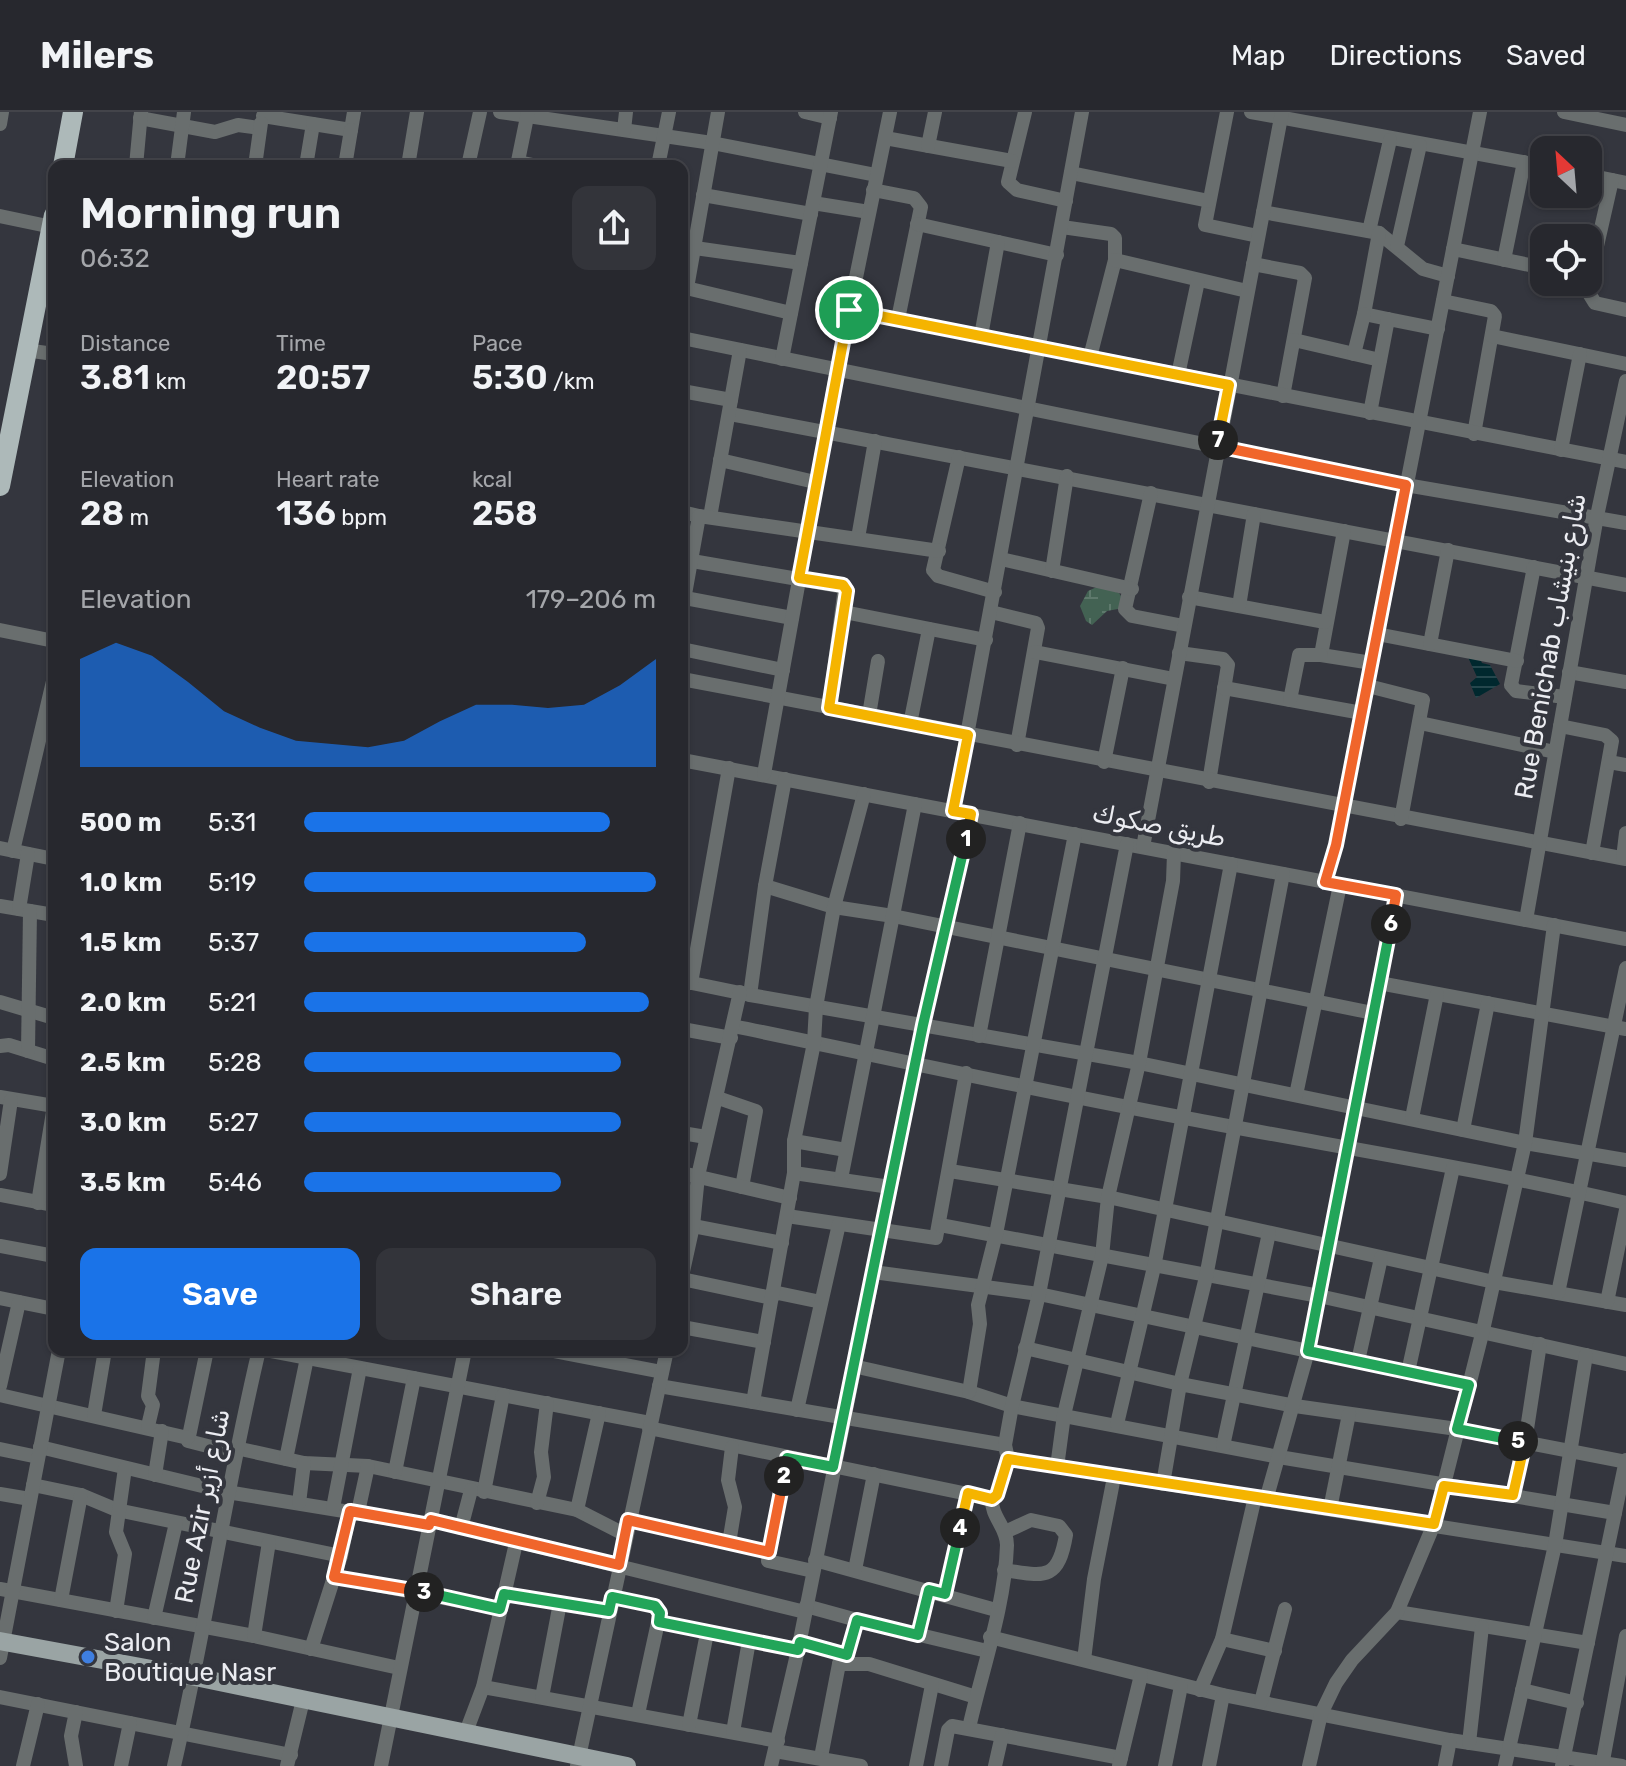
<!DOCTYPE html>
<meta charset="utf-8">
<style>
body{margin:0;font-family:Rubik,"Noto Sans Arabic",sans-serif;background:#33343a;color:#f1f3f6;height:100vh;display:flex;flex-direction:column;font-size:30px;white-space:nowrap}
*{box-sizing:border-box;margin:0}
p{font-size:26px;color:#a4a6aa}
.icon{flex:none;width:44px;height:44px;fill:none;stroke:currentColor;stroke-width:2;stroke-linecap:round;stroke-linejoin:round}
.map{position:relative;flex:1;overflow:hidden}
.drawer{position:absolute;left:48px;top:48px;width:640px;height:1196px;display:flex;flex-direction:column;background:#27282e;border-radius:16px;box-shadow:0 2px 6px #0004,0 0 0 2px #43444a}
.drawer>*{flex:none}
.needle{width:52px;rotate:334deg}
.tools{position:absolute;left:1530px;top:24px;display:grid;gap:16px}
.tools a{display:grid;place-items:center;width:72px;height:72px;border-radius:16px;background:#27282e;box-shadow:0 2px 6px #0004,0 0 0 2px #43444a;font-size:40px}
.pin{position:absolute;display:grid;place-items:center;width:68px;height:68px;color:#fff;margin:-34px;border:4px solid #fff;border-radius:50%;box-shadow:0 2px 8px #0007}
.km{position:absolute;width:40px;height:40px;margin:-20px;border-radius:50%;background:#222;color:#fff;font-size:22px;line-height:40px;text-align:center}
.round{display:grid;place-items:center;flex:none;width:84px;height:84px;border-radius:16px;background:#33343a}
.head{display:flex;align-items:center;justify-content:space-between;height:136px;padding:0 32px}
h1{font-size:44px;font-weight:600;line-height:60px}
.stats{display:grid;grid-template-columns:repeat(3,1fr);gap:12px;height:136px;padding:8px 32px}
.stats div{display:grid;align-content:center}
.stats b{font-size:34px;font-weight:600}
.stats small{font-size:22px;font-weight:400}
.stats p{font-size:22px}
.chart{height:224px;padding:16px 32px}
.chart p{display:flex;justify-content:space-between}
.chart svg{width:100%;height:144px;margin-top:8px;fill:#1a73e8;opacity:.7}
.action{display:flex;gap:16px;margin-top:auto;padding:16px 32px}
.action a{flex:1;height:92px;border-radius:16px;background:#1a73e8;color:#fff;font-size:32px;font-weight:600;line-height:92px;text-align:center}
.action a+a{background:#33343a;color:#f1f3f6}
ul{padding:0 32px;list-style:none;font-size:26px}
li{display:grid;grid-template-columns:128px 96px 1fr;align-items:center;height:60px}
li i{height:20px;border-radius:10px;background:#1a73e8}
header{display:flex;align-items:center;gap:48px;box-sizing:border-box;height:112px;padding:0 40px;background:#27282e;border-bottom:2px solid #43444a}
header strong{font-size:38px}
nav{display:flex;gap:44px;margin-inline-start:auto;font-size:28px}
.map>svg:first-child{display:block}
.wetland{fill:url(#wetland-marsh)}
.water{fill:url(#water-rules)}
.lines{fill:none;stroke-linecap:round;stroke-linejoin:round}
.minor{stroke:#696e6e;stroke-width:14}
.major{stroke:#9aa4a4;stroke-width:18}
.highway{stroke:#adb9b9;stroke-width:20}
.split-1-casing{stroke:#fff;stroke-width:16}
.split-2-casing{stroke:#fff;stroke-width:16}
.split-3-casing{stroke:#fff;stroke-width:16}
.split-4-casing{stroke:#fff;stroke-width:16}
.split-5-casing{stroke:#fff;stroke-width:16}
.split-6-casing{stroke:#fff;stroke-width:16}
.split-7-casing{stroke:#fff;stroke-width:16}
.split-8-casing{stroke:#fff;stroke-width:16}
.split-1{stroke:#f5b400;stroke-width:10}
.split-2{stroke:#22a559;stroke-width:10}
.split-3{stroke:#f0652b;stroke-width:10}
.split-4{stroke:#22a559;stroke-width:10}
.split-5{stroke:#f5b400;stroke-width:10}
.split-6{stroke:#22a559;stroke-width:10}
.split-7{stroke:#f0652b;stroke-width:10}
.split-8{stroke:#f5b400;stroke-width:10}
.shop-dot{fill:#3f7fe0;stroke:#34363e;stroke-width:3}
.labels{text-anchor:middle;stroke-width:8;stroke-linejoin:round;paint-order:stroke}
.street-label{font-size:26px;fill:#ebecf1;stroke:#34363e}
.poi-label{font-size:26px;fill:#ebecf1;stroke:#34363e;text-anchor:start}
</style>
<header>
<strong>Milers</strong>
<nav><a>Map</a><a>Directions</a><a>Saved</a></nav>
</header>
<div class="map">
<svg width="1626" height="1654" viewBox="0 0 1626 1654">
<defs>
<pattern id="wetland-marsh" width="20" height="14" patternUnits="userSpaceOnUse" patternTransform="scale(2)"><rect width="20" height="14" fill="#436253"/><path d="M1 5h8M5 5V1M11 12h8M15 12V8" fill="none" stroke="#5e796c"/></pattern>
<pattern id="water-rules" width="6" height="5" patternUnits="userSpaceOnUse" patternTransform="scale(2)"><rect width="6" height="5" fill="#00282e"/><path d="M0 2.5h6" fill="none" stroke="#25474d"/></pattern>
</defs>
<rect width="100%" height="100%" fill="#34363e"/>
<path class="wetland" d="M1099,474l20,7 5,8 -1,7 -16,3 -15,14 -6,-4 -6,-15 8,-15z"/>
<path class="water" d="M1467,543h11l4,8 8,2 10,19 -24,14 -6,-15 7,-6z"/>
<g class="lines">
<g class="minor">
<path d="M500,0l212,31 164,32"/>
<path d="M805,0l25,6"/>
<path d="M1025,0l-17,70 9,8 49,11"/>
<path d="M1227,0l-22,113 53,11"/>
<path d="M1251,0l293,54"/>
<path d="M1564,0l62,13"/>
<path d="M263,4l50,8 -7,42"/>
<path d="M140,6l75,14 23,-7 22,3"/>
<path d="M0,12l2,-12"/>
<path d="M313,12l38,6 3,-18"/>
<path d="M624,18l2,-18"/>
<path d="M885,26l127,23"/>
<path d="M928,34l7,-34"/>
<path d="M518,50l20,4"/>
<path d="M136,54l5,-54"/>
<path d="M177,54l7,-54"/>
<path d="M255,54l6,-43"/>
<path d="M345,54l6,-36"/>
<path d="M408,54l9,-54"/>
<path d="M468,54l12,-54"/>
<path d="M517,54l11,-54"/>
<path d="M658,54l11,-54"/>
<path d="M1071,61l138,28"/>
<path d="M1588,63l38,8"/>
<path d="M1612,68l-25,110 8,13 31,7"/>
<path d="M873,78l41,8 7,9 -23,112"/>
<path d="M703,83l108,19"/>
<path d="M813,91l56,9"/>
<path d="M1263,100l116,21 44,36 25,7"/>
<path d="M0,104l52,11"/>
<path d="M917,112l140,31"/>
<path d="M1062,115l49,7 4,4v22l-25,97"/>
<path d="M1369,119l21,-91"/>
<path d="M1379,121l-15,81 24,5"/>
<path d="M1397,134l23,-101"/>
<path d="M695,136l106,15"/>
<path d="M1453,137l91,19"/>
<path d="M1115,148l132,31"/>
<path d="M1504,148l20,-98"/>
<path d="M1253,152l47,9 5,5 -22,118"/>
<path d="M682,175l109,26"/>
<path d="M687,176l31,-176"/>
<path d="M1443,189l48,10 4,5 -21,118"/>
<path d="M849,198l777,152"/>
<path d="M981,224l17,-94"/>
<path d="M1492,224l134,28"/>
<path d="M682,226l724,147 220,38"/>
<path d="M1294,228l86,20"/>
<path d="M25,238l29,4"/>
<path d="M1354,242l10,-40"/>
<path d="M782,247l49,-247"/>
<path d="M1178,263l20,-94"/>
<path d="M682,279l49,9"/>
<path d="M1370,301l18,-94 50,10"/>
<path d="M730,302l896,171"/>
<path d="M1561,338l19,-96"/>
<path d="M959,345l-26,113 5,6 57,16"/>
<path d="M720,348l95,22"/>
<path d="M1151,381l-26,116 7,7 52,10"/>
<path d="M682,400l17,4"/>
<path d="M710,405l30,-167"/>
<path d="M1344,419l-23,124 51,8"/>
<path d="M858,426l17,-97"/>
<path d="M1001,447l131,30"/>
<path d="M692,449l153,26 -16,121"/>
<path d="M1534,455l-23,118 5,6 49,6"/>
<path d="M1052,459l15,-95"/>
<path d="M1189,485l136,25"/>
<path d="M685,486l107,20"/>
<path d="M1239,494l15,-92"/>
<path d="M682,499l17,-95 240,35"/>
<path d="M844,500l142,28"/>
<path d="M991,500l45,11 2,5 -21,117"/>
<path d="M0,518l54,11"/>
<path d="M1377,522l140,27"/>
<path d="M1430,532l18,-94"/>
<path d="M682,537l101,21"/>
<path d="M1035,540l139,27"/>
<path d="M1179,541l44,6 5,6 -19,117"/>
<path d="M1569,560l57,10"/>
<path d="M682,567l944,180"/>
<path d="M1368,574l55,14 -22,119"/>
<path d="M1224,576l138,25"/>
<path d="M1290,588l9,-45h22"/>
<path d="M869,603l9,-54"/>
<path d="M1420,611l135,29"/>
<path d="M910,612l19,-95"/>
<path d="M1560,614l45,9 7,6 -20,112"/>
<path d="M682,648l944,179"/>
<path d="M1104,650l19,-94"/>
<path d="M1609,650l17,3"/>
<path d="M764,662l73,-404 53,-258"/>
<path d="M953,699l129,-699"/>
<path d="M1143,735l139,-735"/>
<path d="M0,736l54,11"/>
<path d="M13,739l41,-174"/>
<path d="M1623,746l3,-25"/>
<path d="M1325,770l11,-37 144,-733"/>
<path d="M765,774l69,21 59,9 480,97"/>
<path d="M0,794l54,9"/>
<path d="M19,797l9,-55"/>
<path d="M1526,808l71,-404 29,-135"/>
<path d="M682,869l68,14 15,-109 20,-107"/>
<path d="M691,871l38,-215"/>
<path d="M1379,871l247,46"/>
<path d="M750,883l389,68 386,80 101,17"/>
<path d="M0,890l54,16"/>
<path d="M733,914c151,31 301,64 452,92 147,28 295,51 441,85"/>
<path d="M682,917l49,9"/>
<path d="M979,924l41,-213"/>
<path d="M0,934l9,-1 45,14"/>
<path d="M28,939l2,-140"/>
<path d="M1296,983l44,-210"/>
<path d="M0,985l54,9"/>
<path d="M718,986l38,13 -14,76"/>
<path d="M1412,1006l25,-124"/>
<path d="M1463,1018l25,-127"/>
<path d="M682,1021l24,4"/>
<path d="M794,1029l52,9"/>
<path d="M950,1059l158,26 386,85 132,23"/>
<path d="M682,1061l108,25"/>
<path d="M794,1061l96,14"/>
<path d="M0,1062l11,-74"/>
<path d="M841,1067l74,-375"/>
<path d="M0,1083l54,10"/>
<path d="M38,1091l16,-97"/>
<path d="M787,1104l149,22 30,-165"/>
<path d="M940,1113l379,71 307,68"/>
<path d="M693,1114l89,17"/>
<path d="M0,1134l54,10"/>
<path d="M873,1160l166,22 430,91"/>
<path d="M682,1164l11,-50 5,-50 42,-184"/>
<path d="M682,1167l90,19"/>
<path d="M773,1180l48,10"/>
<path d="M1558,1181l68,-325"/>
<path d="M0,1186l54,11"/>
<path d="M1607,1190l19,-92"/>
<path d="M682,1215l82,15"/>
<path d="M1025,1236l155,36 26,-107 77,-403"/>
<path d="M207,1238l-19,91 47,12"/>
<path d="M266,1238l384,73"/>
<path d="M548,1238l114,22"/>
<path d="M1358,1249l23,-103"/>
<path d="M853,1254l116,26 43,14 267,51 336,56"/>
<path d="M1408,1260l45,-204"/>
<path d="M0,1274l19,-84"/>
<path d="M659,1274l346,59"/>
<path d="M969,1280l11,-68 -2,-19 18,-71 79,-400"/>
<path d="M0,1283l188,43"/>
<path d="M753,1290l41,-229v-32l20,-98 2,-36 18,-100 30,-113"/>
<path d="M797,1298l42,-186"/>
<path d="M94,1303l11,-65"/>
<path d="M1117,1312l37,-157 77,-403"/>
<path d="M148,1314l5,-21 -5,-9 6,-46"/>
<path d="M649,1316l343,71"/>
<path d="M1223,1334l46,-213"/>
<path d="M40,1335l187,45 202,33"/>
<path d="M236,1336l68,15 64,3 209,44 47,24"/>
<path d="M0,1337l38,8"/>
<path d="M787,1346l-19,103 45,10"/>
<path d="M286,1347l21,-101"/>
<path d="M1008,1347l618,97"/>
<path d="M1057,1355l7,-52 38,-159 6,-59 31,-134 34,-182 1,-28"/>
<path d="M395,1360l19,-94"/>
<path d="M155,1363l7,-44"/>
<path d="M1163,1372l17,-100 115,22 162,23 169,33"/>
<path d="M33,1373l48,10 36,15 224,46 -7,21 166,32"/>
<path d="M484,1380l19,-97"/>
<path d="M0,1382l30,5"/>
<path d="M1513,1383l12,-53 15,-98"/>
<path d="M1266,1388l42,-149 88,-456"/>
<path d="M299,1391l5,-40"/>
<path d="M537,1391l7,-26 -3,-25 6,-49"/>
<path d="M333,1396l27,-140"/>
<path d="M1330,1397l19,-95"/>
<path d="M577,1398l22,-97"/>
<path d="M358,1400l10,-46"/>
<path d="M431,1408l374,92"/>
<path d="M628,1408l141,32"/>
<path d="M461,1416l10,-38"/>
<path d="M729,1431l6,-36 -7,-27 4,-33"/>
<path d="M341,1444l9,-45"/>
<path d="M815,1448l181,50"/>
<path d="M855,1458l19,-96"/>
<path d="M1004,1458c40,6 54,12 62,-35l-7,-9 -28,-6 -26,12"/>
<path d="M0,1477l254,47 145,32"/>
<path d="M504,1482l105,17"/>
<path d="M945,1482l23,-101"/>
<path d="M612,1485l43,9 5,7 -22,101"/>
<path d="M61,1488l20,-105"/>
<path d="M806,1494l51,14 -10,35 -8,9 -18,93"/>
<path d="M116,1499l9,-57 -9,-22 9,-64"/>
<path d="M1397,1500l191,31"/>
<path d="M154,1506l22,-95"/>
<path d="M857,1508l130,31"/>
<path d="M659,1510l139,28"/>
<path d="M918,1523l11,-45"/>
<path d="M254,1524l15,-94"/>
<path d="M990,1525l233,58 227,45 172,26"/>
<path d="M1222,1527l53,12"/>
<path d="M800,1530l47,13"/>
<path d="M311,1537l23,-72"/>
<path d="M0,1546l59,-308"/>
<path d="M1084,1548l10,-81 20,-102"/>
<path d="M839,1552h30l107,33"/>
<path d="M483,1575l295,54"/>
<path d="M1200,1578l22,-51 33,-142"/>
<path d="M1522,1578l55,13"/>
<path d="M0,1585l291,58"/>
<path d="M542,1585l18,-94"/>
<path d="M1261,1590l24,-93"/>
<path d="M689,1613l18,-92"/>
<path d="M969,1616c13,-58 36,-122 38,-183 0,-18 -16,-28 -15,-46l5,-4 11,-36 -3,-14 7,-39 27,-112 88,-450"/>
<path d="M466,1620l17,-45 33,-144"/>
<path d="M733,1620l16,-91"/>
<path d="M1469,1631l13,-116"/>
<path d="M775,1639l86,15"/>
<path d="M23,1654l15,-62"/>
<path d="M76,1654l-5,-30 5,-24"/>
<path d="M121,1654l9,-43"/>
<path d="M174,1654c32,-138 52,-278 85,-416"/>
<path d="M287,1654l16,-66"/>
<path d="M381,1654l84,-416"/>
<path d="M577,1654l90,-416"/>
<path d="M771,1654l27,-116 125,-625 48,-211"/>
<path d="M916,1654l16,-81"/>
<path d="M941,1654l7,-36 4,-4 169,32"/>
<path d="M995,1654l7,-31"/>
<path d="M1119,1654l22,-91"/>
<path d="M1165,1654l16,-80"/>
<path d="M1209,1654l14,-71"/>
<path d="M1309,1654l12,-52 15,-31 16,-23 45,-48 37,-88 49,-194 42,-187 29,-218"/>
<path d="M1445,1654l5,-26"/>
<path d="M1505,1654l50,-221 31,-190"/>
<path d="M1562,1654l64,-306"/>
<path d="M1602,1654l24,-130"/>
</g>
<path class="major" d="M0,1529l195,36 432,89"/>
<g class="highway">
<path d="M63,54l10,-54"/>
<path d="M0,374l54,-271"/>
</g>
</g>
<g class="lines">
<g class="split-1-casing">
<path id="split-1" d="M849,198l-50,268 44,7 4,6 -18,117 139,27 -15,76 18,3 -5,25"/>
</g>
<g class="split-2-casing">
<path id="split-2" d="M784,1364l3,-18 46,9 90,-442 43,-186"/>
</g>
<g class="split-3-casing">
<path id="split-3" d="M424,1480l-90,-15 16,-66 79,14 2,-5 188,45 9,-45 141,32 15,-76"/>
</g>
<g class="split-4-casing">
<path id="split-4" d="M424,1480l76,17 4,-15 105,17 3,-14 43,9 5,7 -1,9 139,28 2,-8 47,13 10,-35 61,15 11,-45 16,4 15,-66"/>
</g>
<g class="split-5-casing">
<path id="split-5" d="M960,1416l8,-35 24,6 5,-4 11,-36 426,65 10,-38 69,9 12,-53 -7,-1"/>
</g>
<g class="split-6-casing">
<path id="split-6" d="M1391,812l-83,427 161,34 -12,44 61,12"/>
</g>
<g class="split-7-casing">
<path id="split-7" d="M1218,328l-1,6 189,39 -70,360 -11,37 71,13 -5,29"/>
</g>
<g class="split-8-casing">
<path id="split-8" d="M849,198l380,75 -11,55"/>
</g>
<use href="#split-1" class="split-1"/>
<use href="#split-2" class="split-2"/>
<use href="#split-3" class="split-3"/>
<use href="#split-4" class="split-4"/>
<use href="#split-5" class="split-5"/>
<use href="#split-6" class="split-6"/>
<use href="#split-7" class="split-7"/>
<use href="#split-8" class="split-8"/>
</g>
<circle class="shop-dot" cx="88" cy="1545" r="8"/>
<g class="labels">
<g class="street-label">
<text transform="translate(1550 534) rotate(-80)" y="9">Rue Benichab شارع بنيشاب</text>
<text transform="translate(1159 713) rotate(11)" y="9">طريق صكوك</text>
<text transform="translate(202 1394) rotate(-79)" y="9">Rue Azir شارع أزير</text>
</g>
<g class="poi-label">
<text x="104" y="1539">Salon<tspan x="104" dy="30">Boutique Nasr</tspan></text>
</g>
</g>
</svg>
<div class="tools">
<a><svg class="needle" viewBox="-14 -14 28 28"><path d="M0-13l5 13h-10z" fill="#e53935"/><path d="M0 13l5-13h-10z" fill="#a4a6aa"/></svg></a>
<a><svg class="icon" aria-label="locate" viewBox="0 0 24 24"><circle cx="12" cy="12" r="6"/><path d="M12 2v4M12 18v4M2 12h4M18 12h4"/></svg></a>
</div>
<div class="pin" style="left:849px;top:198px;background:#1e9e55"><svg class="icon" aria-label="arrive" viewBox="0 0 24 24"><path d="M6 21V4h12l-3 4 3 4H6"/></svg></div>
<b class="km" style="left:966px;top:727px">1</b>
<b class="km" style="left:784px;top:1364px">2</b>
<b class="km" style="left:424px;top:1480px">3</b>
<b class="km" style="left:960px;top:1416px">4</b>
<b class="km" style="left:1518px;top:1329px">5</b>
<b class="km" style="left:1391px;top:812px">6</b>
<b class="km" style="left:1218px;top:328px">7</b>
<section class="drawer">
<div class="head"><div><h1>Morning run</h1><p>06:32</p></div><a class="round"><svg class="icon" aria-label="share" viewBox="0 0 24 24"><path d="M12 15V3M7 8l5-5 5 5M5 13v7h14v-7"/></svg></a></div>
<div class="stats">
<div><p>Distance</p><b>3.81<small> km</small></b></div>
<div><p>Time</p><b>20:57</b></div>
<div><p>Pace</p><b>5:30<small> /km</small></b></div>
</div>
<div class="stats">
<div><p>Elevation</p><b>28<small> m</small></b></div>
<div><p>Heart rate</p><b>136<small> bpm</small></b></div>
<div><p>kcal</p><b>258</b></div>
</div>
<div class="chart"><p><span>Elevation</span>179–206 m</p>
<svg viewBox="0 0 160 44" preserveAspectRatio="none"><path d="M0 44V11L10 6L20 10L30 18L40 27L50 32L60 36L70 37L80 38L90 36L100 30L110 25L120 25L130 26L140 25L150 19L160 11V44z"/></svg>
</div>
<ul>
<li><b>500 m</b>5:31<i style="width:87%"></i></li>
<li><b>1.0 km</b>5:19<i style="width:100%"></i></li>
<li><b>1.5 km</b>5:37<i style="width:80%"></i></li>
<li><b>2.0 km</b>5:21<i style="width:98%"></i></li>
<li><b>2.5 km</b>5:28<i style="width:90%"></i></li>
<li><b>3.0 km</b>5:27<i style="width:90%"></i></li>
<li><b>3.5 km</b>5:46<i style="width:73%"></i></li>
</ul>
<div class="action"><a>Save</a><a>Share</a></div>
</section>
</div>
